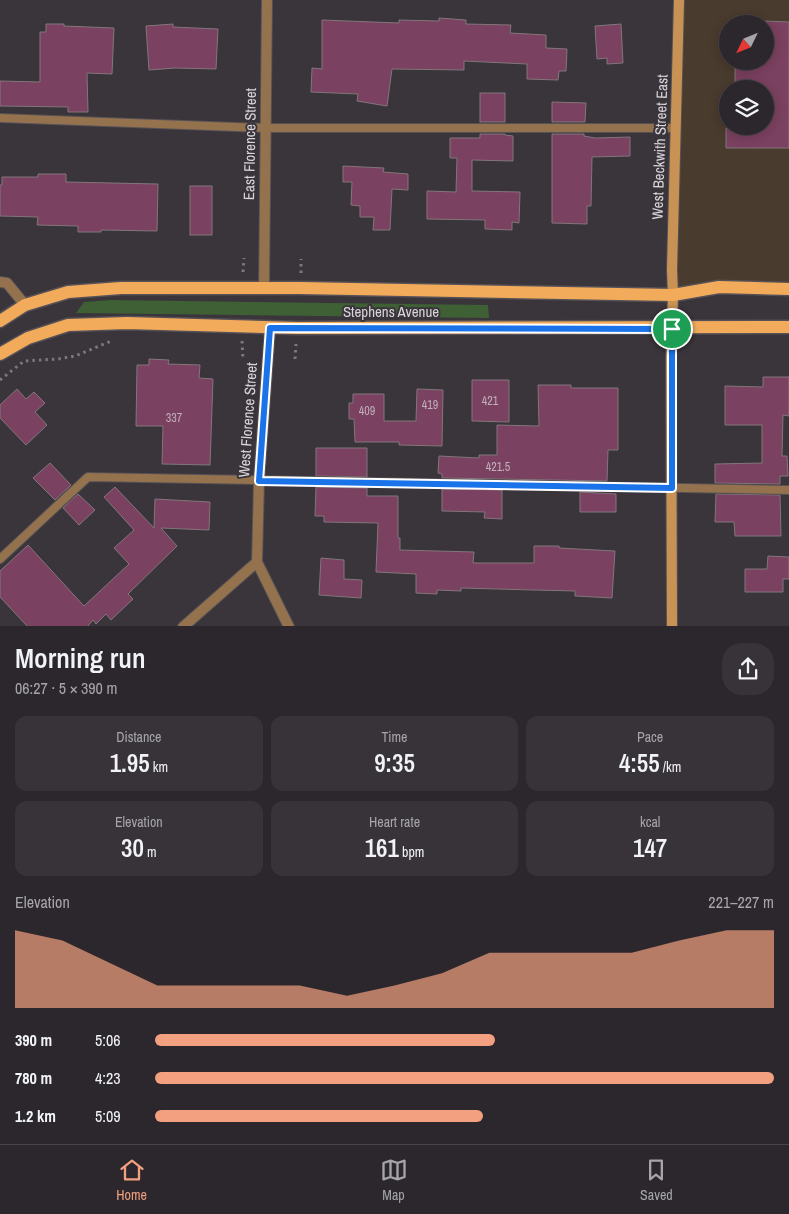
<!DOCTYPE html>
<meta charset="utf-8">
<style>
body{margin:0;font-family:"Archivo Narrow",sans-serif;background:#383338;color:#f1f3f6;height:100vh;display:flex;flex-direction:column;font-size:19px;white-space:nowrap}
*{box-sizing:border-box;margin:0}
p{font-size:16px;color:#a6a5a9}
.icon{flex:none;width:28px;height:28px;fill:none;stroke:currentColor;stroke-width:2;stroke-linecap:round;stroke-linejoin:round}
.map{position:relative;height:626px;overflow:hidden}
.side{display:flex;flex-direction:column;background:#2c272c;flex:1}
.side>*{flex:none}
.needle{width:32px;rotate:227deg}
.tools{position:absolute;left:719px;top:15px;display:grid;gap:10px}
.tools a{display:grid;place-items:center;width:55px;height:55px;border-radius:50%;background:#2c272c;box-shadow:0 2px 12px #0003,0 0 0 1px #484448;font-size:25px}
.pin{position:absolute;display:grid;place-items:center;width:42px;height:42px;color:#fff;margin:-21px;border:2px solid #fff;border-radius:50%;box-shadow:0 1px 5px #0007}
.round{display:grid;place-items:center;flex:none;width:52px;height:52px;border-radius:20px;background:#383338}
.head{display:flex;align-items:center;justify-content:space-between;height:85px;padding:0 15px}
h1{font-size:28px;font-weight:600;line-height:38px}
.figures{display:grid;grid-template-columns:repeat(3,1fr);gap:8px;height:85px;padding:5px 15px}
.figures div{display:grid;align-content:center;border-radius:12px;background:#383338;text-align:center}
.figures b{font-size:25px;font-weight:600}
.figures small{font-size:14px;font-weight:400}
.figures p{font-size:14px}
.chart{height:140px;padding:10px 15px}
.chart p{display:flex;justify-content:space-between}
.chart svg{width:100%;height:90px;margin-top:5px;fill:#f2a07f;opacity:.7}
ul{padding:0 15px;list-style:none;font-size:16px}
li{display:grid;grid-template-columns:80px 60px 1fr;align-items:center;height:38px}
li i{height:12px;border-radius:6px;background:#f2a07f}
.dock{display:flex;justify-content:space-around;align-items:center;height:70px;border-top:1px solid #484448;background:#2c272c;font-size:14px;color:#a6a5a9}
.dock a{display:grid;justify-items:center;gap:2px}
.dock .selected{color:#f2a07f}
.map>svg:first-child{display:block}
.education{fill:#493b2d;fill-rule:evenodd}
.green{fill:#3e6034}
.building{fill:#7b4160;stroke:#82767c}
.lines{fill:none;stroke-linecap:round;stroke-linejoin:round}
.lane-casing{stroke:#565157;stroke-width:10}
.street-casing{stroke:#565157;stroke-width:12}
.secondary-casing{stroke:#565157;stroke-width:12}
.primary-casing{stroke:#565157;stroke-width:15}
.path{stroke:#7d787e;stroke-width:3;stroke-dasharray:2.5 4;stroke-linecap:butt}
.lane{stroke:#94724d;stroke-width:8}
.street{stroke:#94724d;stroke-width:10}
.secondary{stroke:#c99255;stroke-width:10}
.primary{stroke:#f2ab5a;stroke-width:12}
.route-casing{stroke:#fff;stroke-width:10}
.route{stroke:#1a73e8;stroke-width:6}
.labels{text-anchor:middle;stroke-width:4;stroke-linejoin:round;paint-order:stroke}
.number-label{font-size:12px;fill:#c1afbb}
.street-label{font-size:15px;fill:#d8d4d9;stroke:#3a343b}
</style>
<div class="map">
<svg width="789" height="627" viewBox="0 0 789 627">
<rect width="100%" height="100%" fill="#3a343b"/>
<path class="education" d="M680,0h109v295h-116zM728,24h37v37h-37zM728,89h37v37h-37z"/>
<path class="green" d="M111,300l377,5 1,13 -413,-5 8,-11z"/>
<g class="building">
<path d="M439,18l27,2v4l45,1 -1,8 36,2v13l21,1 -1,22h-7l-1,9 -31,-1v-15l-63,-3v9l-72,-1 -5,37 -30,-5 1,-7 -47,-2 1,-24 10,1v-49l77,3v-3l40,1z"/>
<path d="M765,21l24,1v126h-63v-20h8v-2h31v-37h-30v-28h30z"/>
<path d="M46,24h18v2l50,2 -2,46 -25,-1 1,39h-20v-5l-68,-1v-25l40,1v-50h6z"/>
<path d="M173,24v3l45,2 -2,40 -41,-1 -26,2 -3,-44z"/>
<path d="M621,24l2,39 -16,1v-6l-10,1 -2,-33z"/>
<rect x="480" y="93" width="25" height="29"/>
<path d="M552,102l34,1 -1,19h-33z"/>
<path d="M480,134h25v1l8,1v25l-41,-1v31l48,1 -1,31 -7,-1v8l-27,-1v-9l-58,-1v-28l29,1 1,-34h-7v-20h30z"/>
<path d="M552,134h32v2l11,2 35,-1v19l-38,1 -1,49h-4v18l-35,-1z"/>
<path d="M343,166l41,2 -1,4 25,2v16l-16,-1 -2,41h-17l1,-13h-14v-11l-9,-1 1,-23h-9z"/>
<path d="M38,174h28v8l92,2 -1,47 -56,-1v2h-23v-6l-41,-1 1,-8 -38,-1v-31h2v-8h36z"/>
<rect x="190" y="186" width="22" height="49"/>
<path d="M149,359l20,1 -1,4 32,1 -1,13 14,1 -3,86 -48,-1 1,-38h-27l1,-61h12z"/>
<path d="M763,377h26v39l-6,-1 -1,41h5l1,20h-8v8l-65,-1v-19l47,-1v-38h-37v-39l38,1z"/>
<path d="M472,380h37v42l-37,-1z"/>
<path d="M538,385h33v3h47v62h-10l-1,31 -165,-3v-4l-4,-1 1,-17 40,2v-3h18v-30l42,1z"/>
<path d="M17,389l9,10 8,-7 11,11 -10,9 12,13 -21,20 -26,-27v-13z"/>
<path d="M417,389l26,1 -1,56 -43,-1v-3h-44l-1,-23h-5v-16h4v-9h31v27h32z"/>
<path d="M316,448h51v29l-51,-1z"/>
<path d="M50,463l21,22 -16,15 -22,-22z"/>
<path d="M115,487l39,41 1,-29 55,3 -1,28 -48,-2 16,18 -49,48 5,5 -22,21 -5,-6 -10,10 -3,-4 -6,7h-59l-28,-30v-26l28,-26 56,61 45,-42 -15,-16 20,-18 -30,-33z"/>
<path d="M316,487l51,1v8h31v42h2v12l74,2 -1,11h61v-17h25v2l56,3 -3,47 -37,-2v-5l-42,-1 -72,-2v3l-24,-1v4l-21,-1v-19l-40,-2 2,-49 -54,-1v-6h-9z"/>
<path d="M442,489l60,1v29l-18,-1 1,-6 -43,-1z"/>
<path d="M580,492l36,2v18h-36z"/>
<path d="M78,494l17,16 -16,15 -16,-17z"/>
<path d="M716,494l64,1 1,41h-46l-1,-14h-19z"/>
<path d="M768,556l21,1v22h-6v13h-38v-23h22z"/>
<path d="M321,558l23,2v19l18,1 -1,18 -42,-3z"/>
</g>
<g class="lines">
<g class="lane-casing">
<g id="lane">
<path d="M0,118l265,10h411"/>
<path d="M0,559l88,-82 701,13"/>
</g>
</g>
<g class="street-casing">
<g id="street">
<path d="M0,282l7,1 18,22"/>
<path d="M264,289l3,-289"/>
<path d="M270,328l-11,153 -2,81 32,65"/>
<path d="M183,627l74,-65"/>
</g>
</g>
<g class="secondary-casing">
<path id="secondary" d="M672,627l-1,-267 2,-65 -1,-25 7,-270"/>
</g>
<g class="primary-casing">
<g id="primary">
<path d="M0,321l25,-16 43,-13 53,-4h179l373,7 46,-8 70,2"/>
<path d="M0,354l28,-16 40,-13 59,-2 170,5 492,-1"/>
</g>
</g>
<g class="path">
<path d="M243,272l1,-14"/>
<path d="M301,273v-14"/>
<path d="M242,341l1,19"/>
<path d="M295,359l1,-15"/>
<path d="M0,380l24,-19 34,-2 17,-3 36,-15"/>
</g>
<use href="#lane" class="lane"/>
<use href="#street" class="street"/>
<use href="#secondary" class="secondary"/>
<use href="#primary" class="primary"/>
</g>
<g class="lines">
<g class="route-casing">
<path id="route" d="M270,328l402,1v159l-413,-7z"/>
</g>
<use href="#route" class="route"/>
</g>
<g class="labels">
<g class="number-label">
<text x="490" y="405">421</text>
<text x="430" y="409">419</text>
<text x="367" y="415">409</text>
<text x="174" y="422">337</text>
<text x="498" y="471">421.5</text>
</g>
<g class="street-label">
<text transform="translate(250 144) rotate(-89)" y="5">East Florence Street</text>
<text transform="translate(660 147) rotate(-88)" y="5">West Beckwith Street East</text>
<text x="391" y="317">Stephens Avenue</text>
<text transform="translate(248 420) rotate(-86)" y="5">West Florence Street</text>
</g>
</g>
</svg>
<div class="tools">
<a><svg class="needle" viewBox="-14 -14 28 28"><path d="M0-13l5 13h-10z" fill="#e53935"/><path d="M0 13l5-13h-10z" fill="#a6a5a9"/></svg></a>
<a><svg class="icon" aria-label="layers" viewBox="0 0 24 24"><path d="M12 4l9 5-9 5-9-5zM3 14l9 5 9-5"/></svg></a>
</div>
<div class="pin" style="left:672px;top:329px;background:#1e9e55"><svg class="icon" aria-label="arrive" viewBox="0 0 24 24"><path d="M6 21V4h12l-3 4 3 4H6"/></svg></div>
</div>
<section class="side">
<div class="head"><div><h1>Morning run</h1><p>06:27 · 5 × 390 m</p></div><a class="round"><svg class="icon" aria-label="share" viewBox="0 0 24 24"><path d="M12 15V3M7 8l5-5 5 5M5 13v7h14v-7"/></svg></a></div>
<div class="figures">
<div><p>Distance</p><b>1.95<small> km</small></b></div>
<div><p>Time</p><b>9:35</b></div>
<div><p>Pace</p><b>4:55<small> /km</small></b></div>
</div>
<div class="figures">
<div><p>Elevation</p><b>30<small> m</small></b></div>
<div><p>Heart rate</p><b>161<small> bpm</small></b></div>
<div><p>kcal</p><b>147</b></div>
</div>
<div class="chart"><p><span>Elevation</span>221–227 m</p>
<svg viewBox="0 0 160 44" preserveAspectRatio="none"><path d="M0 44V6L10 11L20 22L30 33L40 33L50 33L60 33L70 38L80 33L90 27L100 17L110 17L120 17L130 17L140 11L150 6L160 6V44z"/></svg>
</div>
<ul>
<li><b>390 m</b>5:06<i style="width:55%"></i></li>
<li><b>780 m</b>4:23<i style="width:100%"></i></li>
<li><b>1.2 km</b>5:09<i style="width:53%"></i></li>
</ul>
</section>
<nav class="dock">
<a class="selected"><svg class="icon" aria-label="home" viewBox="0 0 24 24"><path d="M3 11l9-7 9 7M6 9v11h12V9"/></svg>Home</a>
<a><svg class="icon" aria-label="map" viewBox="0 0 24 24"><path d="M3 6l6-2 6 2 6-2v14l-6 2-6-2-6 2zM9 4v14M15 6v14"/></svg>Map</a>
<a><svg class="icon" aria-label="saved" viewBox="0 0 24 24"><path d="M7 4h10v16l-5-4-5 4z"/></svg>Saved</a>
</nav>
